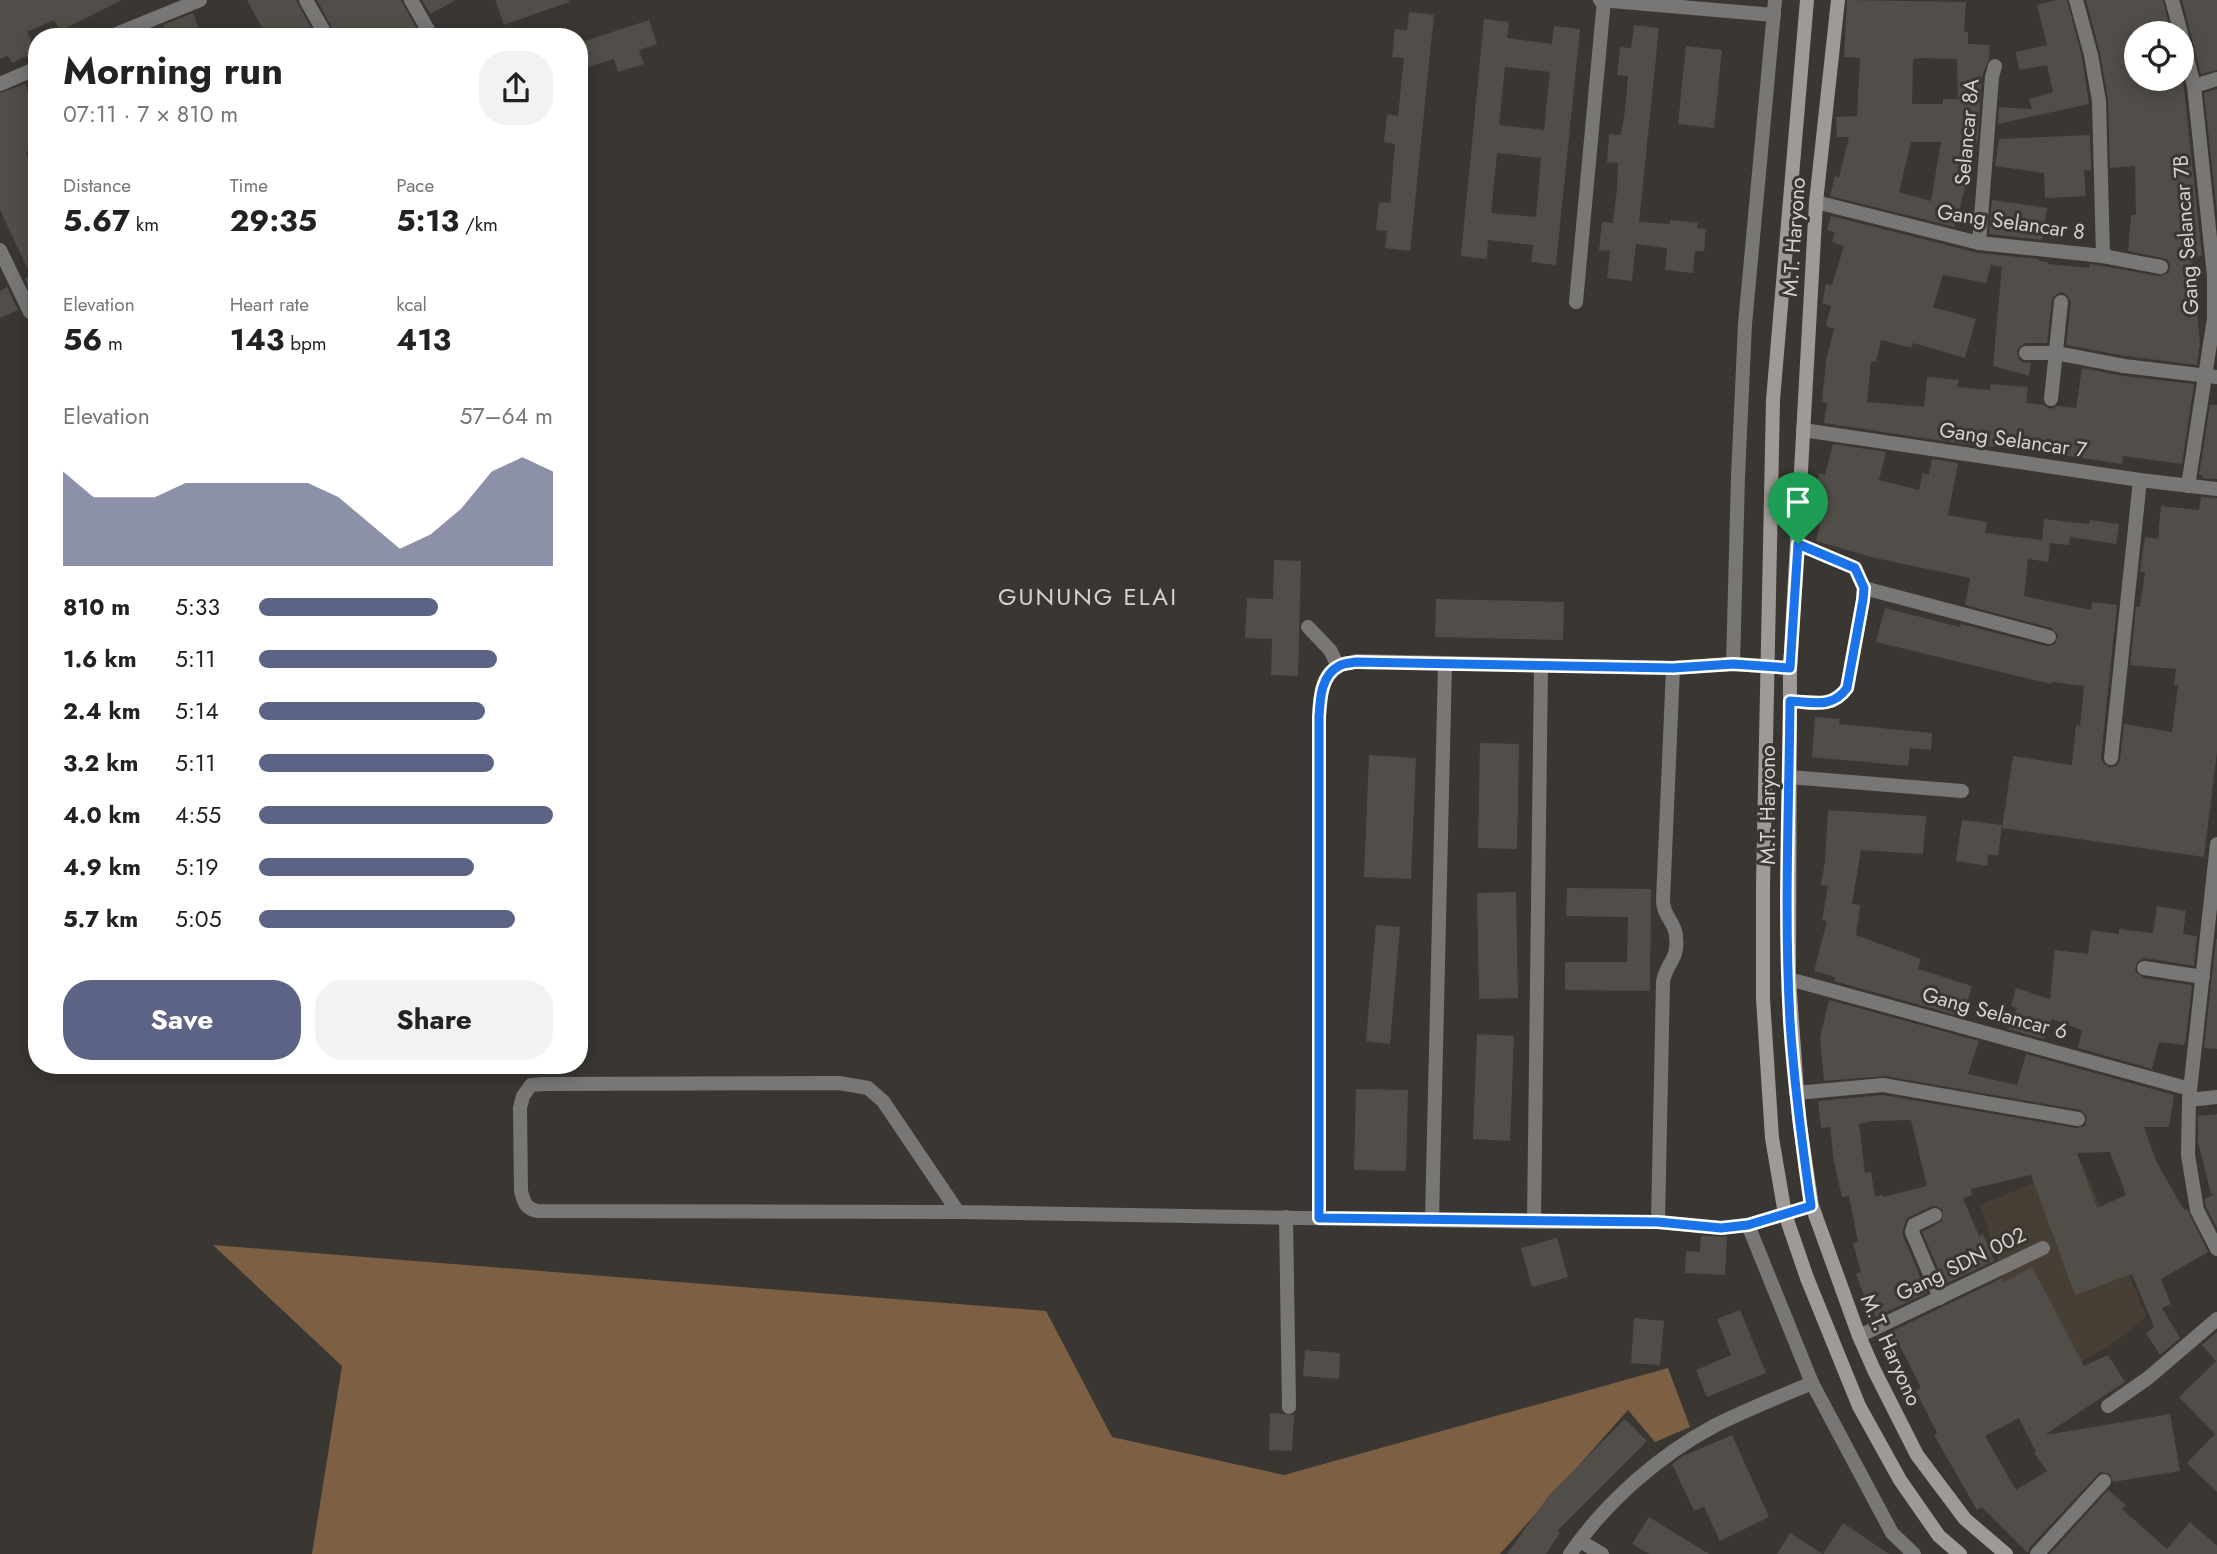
<!DOCTYPE html>
<meta charset="utf-8">
<style>
body{margin:0;font-family:Jost,sans-serif;background:#f2f2f2;color:#222;height:100vh;display:flex;flex-direction:column;font-size:26px;white-space:nowrap}
*{box-sizing:border-box;margin:0}
p{font-size:23px;color:#767676}
.icon{flex:none;width:38px;height:38px;fill:none;stroke:currentColor;stroke-width:2;stroke-linecap:round;stroke-linejoin:round}
.map{position:relative;flex:1;overflow:hidden}
.panel{position:absolute;left:28px;top:28px;width:560px;height:1046px;display:flex;flex-direction:column;background:#fff;border-radius:28px;box-shadow:0 4px 18px #0003}
.panel>*{flex:none}
.controls{position:absolute;left:2124px;top:21px;display:grid;gap:14px}
.controls a{display:grid;place-items:center;width:70px;height:70px;border-radius:50%;background:#fff;box-shadow:0 4px 18px #0003;font-size:35px}
.pin{position:absolute;display:grid;place-items:center;width:60px;height:60px;color:#fff;margin:-72px -30px;border-radius:50% 50% 50% 0;rotate:-45deg;box-shadow:0 0 7px #0007}
.pin .icon{rotate:45deg}
.round{display:grid;place-items:center;flex:none;width:74px;height:74px;border-radius:28px;background:#f2f2f2}
.summary{display:flex;align-items:center;justify-content:space-between;height:119px;padding:0 35px}
h1{font-size:38px;font-weight:700;line-height:52px}
.metrics{display:grid;grid-template-columns:repeat(3,1fr);gap:10px;height:119px;padding:7px 35px}
.metrics div{display:grid;align-content:center}
.metrics b{font-size:30px;font-weight:700}
.metrics small{font-size:19px;font-weight:400}
.metrics p{font-size:19px}
.chart{height:196px;padding:14px 35px}
.chart p{display:flex;justify-content:space-between}
.chart svg{width:100%;height:126px;margin-top:7px;fill:#5c6385;opacity:.7}
.cta{display:flex;gap:14px;margin-top:auto;padding:14px 35px}
.cta a{flex:1;height:80px;border-radius:28px;background:#5c6385;color:#fff;font-size:28px;font-weight:700;line-height:80px;text-align:center}
.cta a+a{background:#f2f2f2;color:#222}
ul{padding:0 35px;list-style:none;font-size:23px}
li{display:grid;grid-template-columns:112px 84px 1fr;align-items:center;height:52px}
li i{height:18px;border-radius:9px;background:#5c6385}
.map>svg:first-child{display:block}
.built{fill:#473e35}
.forest{fill:#7d5f44}
.building{fill:#514d48;fill-rule:evenodd}
.lines{fill:none;stroke-linecap:round;stroke-linejoin:round}
.street{stroke:#797775;stroke-width:14}
.secondary{stroke:#9e9b97;stroke-width:14}
.route-casing{stroke:#fff;stroke-width:14}
.route{stroke:#1a73e8;stroke-width:9}
.labels{text-anchor:middle;stroke-width:6;stroke-linejoin:round;paint-order:stroke}
.street-label{font-size:21px;fill:#d5d2cf;stroke:#3a3632}
.quarter-label{font-size:24px;letter-spacing:2px;fill:#d5d2cf;stroke:#3a3632}
</style>
<div class="map">
<svg width="2217" height="1554" viewBox="0 0 2217 1554">
<rect width="100%" height="100%" fill="#3a3632"/>
<path class="built" d="M2082,1163l65,154 -38,29 -57,32 -52,-100 3,-2 -23,-71z"/>
<path class="forest" d="M213,1245l833,66 66,126 172,38 384,-107 22,59 -35,15 -27,-32 -128,144h-1188l30,-188z"/>
<g class="building">
<path d="M0,0h122l-62,31 -6,-11 -27,12 9,20 -24,11 -4,-7 -8,3z"/>
<path d="M247,0h49l20,37h-49z"/>
<path d="M317,0h84l20,37h-84z"/>
<path d="M422,0h34l-26,14z"/>
<path d="M495,0h74v2l-65,23z"/>
<path d="M1847,0l119,2 -2,30h4v12l22,1 -1,14 -7,17 -4,61 -23,90 -125,-31 5,-20 4,1 10,-40h-12l-1,-20 21,-1 3,-58 -16,-1zM1921,58l36,1 1,40h-15v5h-31l1,-45zM1911,142h30l-10,59 -32,-9z"/>
<path d="M2056,0h11l15,57 7,47 -91,20 1,-17 33,2 -3,-10 24,-7 -6,-27 -28,5 -3,-18 31,-7 -10,-40z"/>
<path d="M2086,0h77l8,33h-34v9l-4,1 4,13v25l45,-3 2,10 18,168 -11,1 9,86 -3,22 -72,-9 -59,-11 5,-43 -4,-7 -6,-3 -7,4 -2,4 -5,43h-22l-8,6 1,9 4,4 9,1 -2,13 -36,-10 9,-99 -11,-2 -5,18 -43,-8 -10,32 43,12 -11,39 -52,-15 -2,5 -30,-8 -5,22 -5,-1 -4,41 57,5 3,-30 32,3 -2,7 33,3 1,-6 37,3 -2,16 17,2 8,4 6,-3 19,2 6,-40 41,8 71,8 -12,80 -59,-8 -1,8 -93,-14 -66,-6 -139,-21 3,-20 -5,-1 4,-41 8,-32 -8,-3 5,-20 -9,-3 4,-19 6,1 12,-39 -12,-4 3,-10 -8,-2 4,-14 147,37 61,6v2l9,1v2l41,4 1,-4 12,2 57,10 10,-3 1,-9 -3,-5 -39,-8 3,-36h5l-1,-49 -25,2 -2,-69 -8,-46z"/>
<path d="M2182,0h35v70l-16,4z"/>
<path d="M1409,12l25,3 -24,236 -25,-3 2,-17 -11,-1 3,-28 11,1 5,-59 -11,-2 3,-28 11,2 6,-58 -12,-1 3,-28 12,1z"/>
<path d="M193,13l9,24h-35l-4,-12z"/>
<path d="M1484,19l25,3 -2,16 45,6 2,-18 26,3 -24,236 -25,-3 2,-17 -45,-5 -1,19 -26,-3zM1505,67l45,5 -6,58 -45,-5zM1497,153l44,5 -5,59 -45,-4z"/>
<path d="M649,20l8,24 -18,6 5,14 -26,8 -4,-13 -35,11v-27z"/>
<path d="M1634,25l25,3 -20,194 31,2v-4l28,3 -1,5 9,1 -2,22h-9l-2,22 -28,-3 2,-22 -31,-4 -4,37 -25,-3 3,-27 -11,-1 3,-28 11,1 4,-34 1,-26 -11,-1 2,-28 12,1 4,-25 3,-34 -11,-1 3,-28 11,1z"/>
<path d="M1686,46l36,4 -8,78 -36,-4z"/>
<path d="M25,84l12,29v35l-11,4 11,27 -1,123 -11,-23 6,-3 -31,-66v-117z"/>
<path d="M2217,89v124l-13,-120z"/>
<path d="M2090,135l1,35h-7l2,26 -41,2 -1,-25 -49,-7 4,-27z"/>
<path d="M1992,200l55,8 -5,32 -53,-6z"/>
<path d="M7,287l11,23 -18,8v-27z"/>
<path d="M2210,405h7v74l-15,-1 1,-3h-4z"/>
<path d="M1833,444l53,8 -7,28 40,10 4,-17 6,2 3,-16 26,4 -10,52 39,7 -2,11 57,7 2,-21 45,5 1,-4 29,4 -3,20 -46,-7 -1,8 -19,-2 -2,19 -20,-3 -4,37 67,14 1,-8 25,3 -16,152 2,6 6,4 7,-1 4,-6 4,-36 48,8 6,-47h-4l2,-16 -46,-4 6,-58h4l5,-35 -5,-1 5,-34 13,2 3,-33 38,4 2,-13 16,1v254l-13,105 -202,-29 11,-72 59,9 4,-40 4,1 4,-40 -32,-4 -1,2 -175,-42 9,-34 75,19 1,-3 86,22 8,-2 3,-9 -7,-7 -86,-23 5,-27 -95,-20 -59,-17 10,-41 -12,-4 5,-23 6,2z"/>
<path d="M1274,560l27,1 -3,115 -27,-1 1,-36 -27,-1 2,-40 26,1z"/>
<path d="M1436,599l128,3 -1,38 -128,-3z"/>
<path d="M1815,717l25,2 -1,5 93,9 -1,17 -21,-2 -2,18 -96,-9z"/>
<path d="M1480,743l39,1 -2,105 -39,-1z"/>
<path d="M1369,755l47,3 -5,121 -47,-2z"/>
<path d="M1828,810l98,6 -3,38 -62,-4 -9,54 8,1 -4,30 65,24 -3,10 54,17 -9,31 -129,-36 1,-4 -21,-6 13,-50 -5,-1 6,-34 -7,-1 4,-24z"/>
<path d="M1962,820l40,5 -4,31 -10,-2 -1,12 -31,-5z"/>
<path d="M1567,888l84,1 -1,102 -85,-1v-28h62l1,-45 -62,-1z"/>
<path d="M1516,892l2,106 -39,1 -2,-106z"/>
<path d="M2157,906l29,5 -3,23 14,2 -3,30 -49,-8 -8,4 -2,9 8,7 49,7 -7,60v-4l-1,4 -25,-3 -7,27 -74,-21 4,-18 -30,-11 -8,20 -36,-10 9,-21 -6,-2 5,-18 34,11 5,-49 33,4 3,-24 28,4v-5l34,4z"/>
<path d="M1376,925l24,2 -10,117 -24,-3z"/>
<path d="M2216,939h1v110l-13,-1z"/>
<path d="M1829,1000l150,41 -11,33 49,11 9,-31 148,41 -5,32h-25l13,36 27,47 3,-1 21,43 -47,27 10,25 -9,4 18,30 -20,17 -14,-22 8,-6 -22,-53 -57,21 -44,-120 -60,14 1,6 -9,3 16,38 4,-2 11,27 -49,23 -23,-52 20,-11 1,-11 -7,-4h-4l-25,12 -4,11v7l24,57 -51,24 -7,-19 -4,1 -9,-25 5,-2 -8,-29 5,-1 -9,-46 -7,1 -8,-35 -4,-35 -9,1 -3,-27 65,-6 193,33 9,-2 2,-10 -7,-6 -195,-34 -61,5 -4,-43zM1911,1120l16,66 -44,11v-2l-8,2 -4,-25 -6,1 -6,-49 15,-3zM2110,1152l16,43 -29,13 -20,-55z"/>
<path d="M1477,1034l37,2 -4,105 -37,-2z"/>
<path d="M1356,1089l52,1 -2,81 -52,-1z"/>
<path d="M2217,1114v114l-11,-21 -1,-8 11,-6 -5,1 -13,-52v-26z"/>
<path d="M1701,1236l26,1 -2,38 -40,-2 1,-22 14,1z"/>
<path d="M1557,1238l11,39 -36,10 -11,-39z"/>
<path d="M2032,1267l52,99 24,-11 17,27 -80,53 125,-21 10,57 -67,11 -3,-8 -10,-2 -70,75 -2,6 -46,-46 -5,3 -43,-75 3,-2 -21,-42 5,-3 -22,-44 -12,5 -5,-13 120,-58 2,4zM2019,1418l17,34 -2,1 13,18 -31,19 -31,-54z"/>
<path d="M1740,1310l26,63 -59,24 -11,-27 35,-15 -14,-36z"/>
<path d="M1634,1318l30,3 -4,44 -29,-2z"/>
<path d="M2217,1332v160l-30,-29 28,-29 -36,-37 37,-36 -14,-16z"/>
<path d="M1305,1350l35,3 -1,26 -36,-3z"/>
<path d="M1270,1413l24,2 -2,36 -23,-1z"/>
<path d="M1625,1419l22,22 -90,90 3,2 -14,21h-39l42,-59z"/>
<path d="M1732,1435l37,82 -49,24 -16,-34 -10,4 -22,-47 11,-8z"/>
<path d="M2108,1490l18,15 -4,4 45,40 23,-27 27,24v8h-167z"/>
<path d="M1649,1517l60,37h-60l-17,-10z"/>
<path d="M1843,1523l46,31h-112l13,-21 33,21z"/>
</g>
<g class="lines">
<g class="street">
<path d="M306,0l21,37"/>
<path d="M411,0l21,37"/>
<path d="M1600,0l174,15"/>
<path d="M2076,0l15,55 8,46 4,155"/>
<path d="M2172,0l9,33"/>
<path d="M109,37l91,-37"/>
<path d="M2182,37l12,49 20,190v42l-26,168"/>
<path d="M0,84l37,-16"/>
<path d="M2194,86l23,-7"/>
<path d="M1816,202l163,41 124,13 58,11"/>
<path d="M1979,243l13,-166 3,-11"/>
<path d="M0,250l30,62"/>
<path d="M1576,302l28,-302"/>
<path d="M2026,353h30l68,13 93,11"/>
<path d="M2051,399l10,-97"/>
<path d="M1803,430l337,50 77,9"/>
<path d="M1864,588l185,49"/>
<path d="M1308,627l22,23 8,16"/>
<path d="M1733,664l57,4"/>
<path d="M1790,701c23,1 42,8 57,-13l16,-88 1,-12 -9,-20 -57,-24"/>
<path d="M2111,758l29,-278"/>
<path d="M1789,777l173,14"/>
<path d="M2217,844l-28,256 -1,55 9,55 20,39"/>
<path d="M2144,968l59,9"/>
<path d="M1789,979l401,110"/>
<path d="M1796,1093l87,-8 195,34"/>
<path d="M2189,1100l28,-3"/>
<path d="M958,1212l-75,-111 -15,-13 -29,-5 -295,1 -13,1 -8,11 -3,12 1,83c3,12 5,18 17,20l420,1 576,10h124l63,6 27,-3 64,-19"/>
<path d="M1935,1215l-21,10 -2,7 28,66"/>
<path d="M1286,1217l3,190"/>
<path d="M1319,1218v-501c1,-18 2,-42 20,-51 4,-3 12,-3 17,-5l317,7 60,-4 5,-187 7,-153 30,-324"/>
<path d="M1432,1220l13,-557"/>
<path d="M1534,1222l7,-557"/>
<path d="M1658,1222l5,-240c3,-20 16,-21 13,-46 -1,-15 -13,-19 -13,-36l10,-232"/>
<path d="M1748,1225l64,158 80,150 22,21"/>
<path d="M1859,1336l184,-88"/>
<path d="M2108,1406l40,-28 69,-59"/>
<path d="M1580,1541l22,13"/>
<path d="M1570,1554c36,-52 88,-98 144,-128 31,-16 65,-29 98,-43"/>
<path d="M2037,1554l67,-73"/>
</g>
<g class="secondary">
<path d="M1807,0l-34,400 -10,486v113l9,139 13,76 22,64 52,128 41,74 39,56 21,18"/>
<path d="M1838,0l-22,202 -26,466 -1,311 10,140 13,87 47,130 15,34 43,85 48,64 41,35"/>
</g>
</g>
<g class="lines">
<g class="route-casing">
<path id="route" d="M1798,544l57,24 9,20 -1,12 -16,88c-15,21 -34,14 -57,13 -1,106 -6,213 0,320 4,62 12,123 21,185l-63,19 -27,3 -63,-6 -339,-4v-501c1,-18 2,-42 20,-51 4,-3 12,-3 17,-4l317,6 60,-4 57,4z"/>
</g>
<use href="#route" class="route"/>
</g>
<g class="labels">
<g class="street-label">
<text transform="translate(1967 132) rotate(-85)" y="7">Selancar 8A</text>
<text transform="translate(2011 222) rotate(8)" y="7">Gang Selancar 8</text>
<text transform="translate(2186 235) rotate(-94)" y="7">Gang Selancar 7B</text>
<text transform="translate(1794 237) rotate(-86)" y="7">M.T. Haryono</text>
<text transform="translate(2013 440) rotate(8)" y="7">Gang Selancar 7</text>
<text transform="translate(1768 805) rotate(-90)" y="7">M.T. Haryono</text>
<text transform="translate(1995 1013) rotate(15)" y="7">Gang Selancar 6</text>
<text transform="translate(1961 1264) rotate(-26)" y="7">Gang SDN 002</text>
<text transform="translate(1891 1350) rotate(66)" y="7">M.T. Haryono</text>
</g>
<g class="quarter-label">
<text x="1088" y="605">GUNUNG ELAI</text>
</g>
</g>
</svg>
<div class="controls">
<a><svg class="icon" aria-label="locate" viewBox="0 0 24 24"><circle cx="12" cy="12" r="6"/><path d="M12 2v4M12 18v4M2 12h4M18 12h4"/></svg></a>
</div>
<div class="pin" style="left:1798px;top:544px;background:#1e9e55"><svg class="icon" aria-label="arrive" viewBox="0 0 24 24"><path d="M6 21V4h12l-3 4 3 4H6"/></svg></div>
<section class="panel">
<div class="summary"><div><h1>Morning run</h1><p>07:11 · 7 × 810 m</p></div><a class="round"><svg class="icon" aria-label="share" viewBox="0 0 24 24"><path d="M12 15V3M7 8l5-5 5 5M5 13v7h14v-7"/></svg></a></div>
<div class="metrics">
<div><p>Distance</p><b>5.67<small> km</small></b></div>
<div><p>Time</p><b>29:35</b></div>
<div><p>Pace</p><b>5:13<small> /km</small></b></div>
</div>
<div class="metrics">
<div><p>Elevation</p><b>56<small> m</small></b></div>
<div><p>Heart rate</p><b>143<small> bpm</small></b></div>
<div><p>kcal</p><b>413</b></div>
</div>
<div class="chart"><p><span>Elevation</span>57–64 m</p>
<svg viewBox="0 0 160 44" preserveAspectRatio="none"><path d="M0 44V11L10 20L20 20L30 20L40 15L50 15L60 15L70 15L80 15L90 20L100 29L110 38L120 33L130 24L140 11L150 6L160 11V44z"/></svg>
</div>
<ul>
<li><b>810 m</b>5:33<i style="width:61%"></i></li>
<li><b>1.6 km</b>5:11<i style="width:81%"></i></li>
<li><b>2.4 km</b>5:14<i style="width:77%"></i></li>
<li><b>3.2 km</b>5:11<i style="width:80%"></i></li>
<li><b>4.0 km</b>4:55<i style="width:100%"></i></li>
<li><b>4.9 km</b>5:19<i style="width:73%"></i></li>
<li><b>5.7 km</b>5:05<i style="width:87%"></i></li>
</ul>
<div class="cta"><a>Save</a><a>Share</a></div>
</section>
</div>
